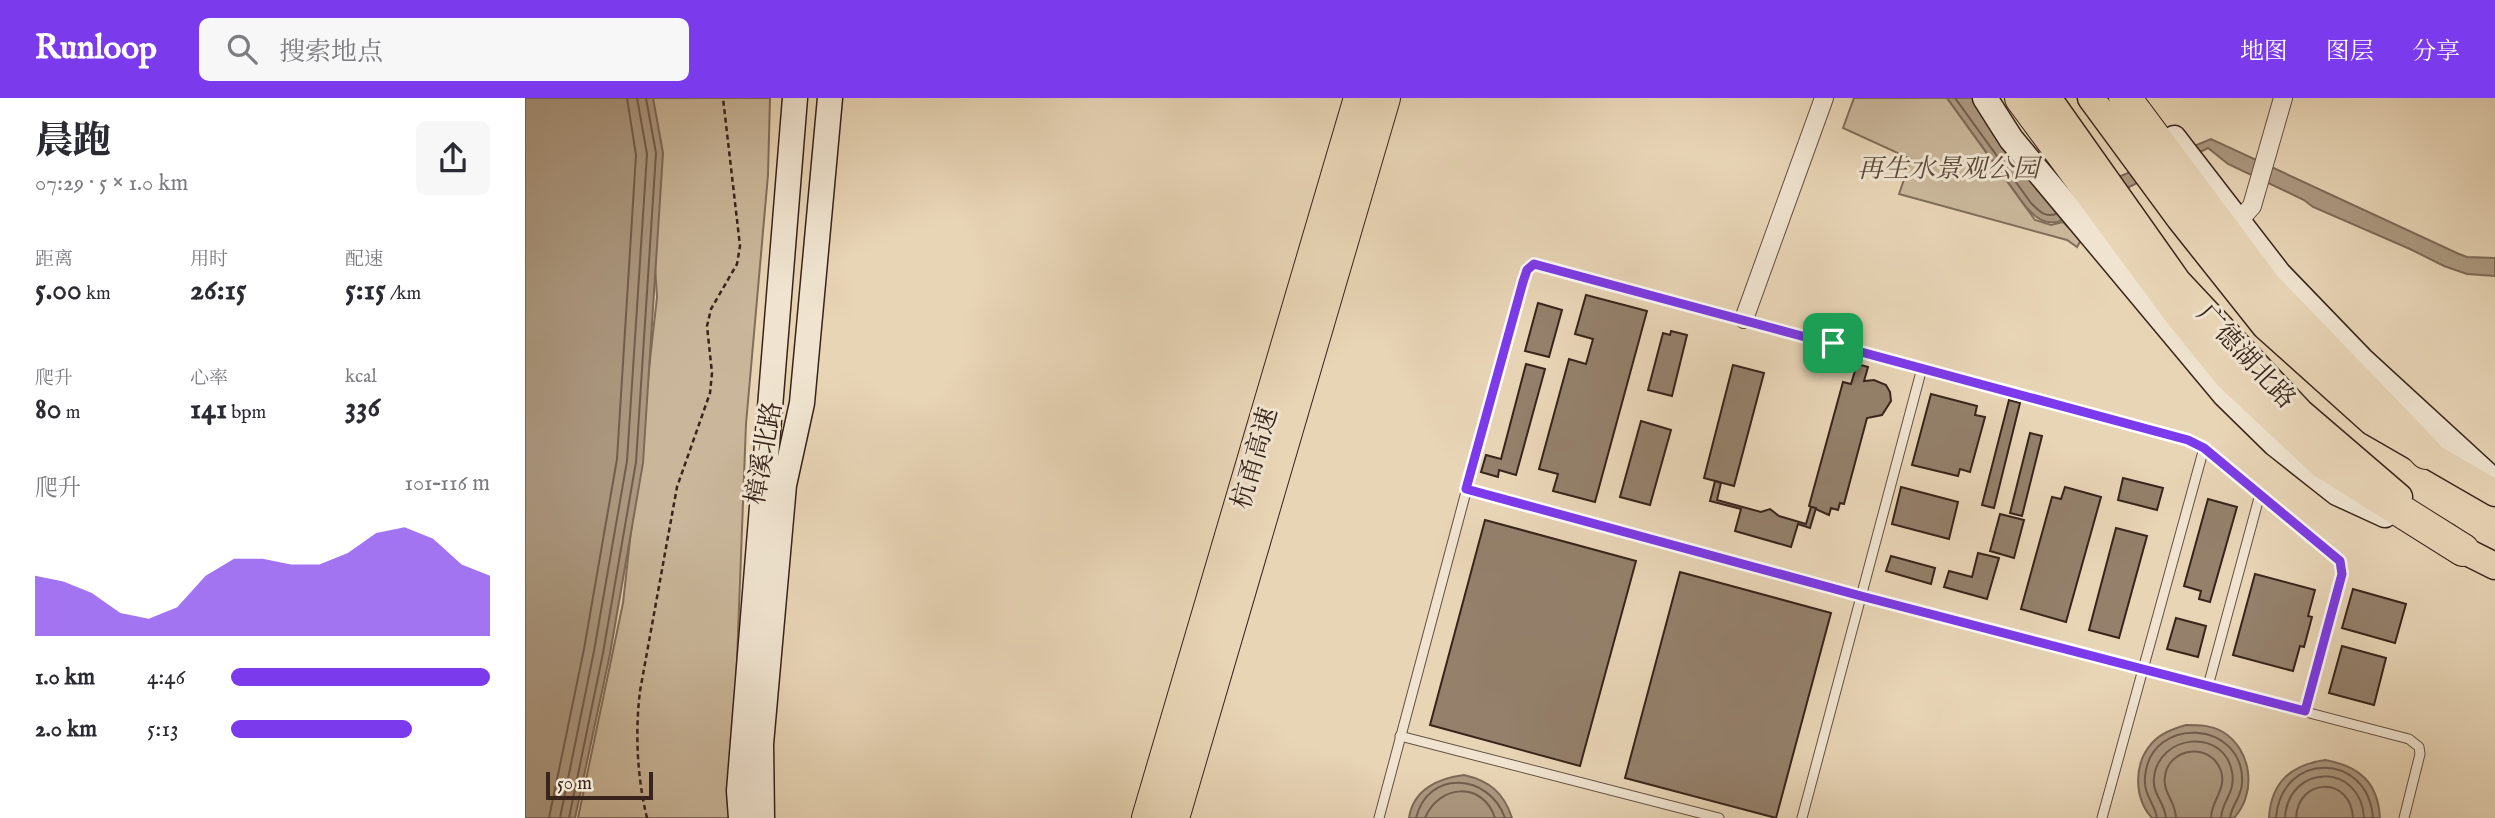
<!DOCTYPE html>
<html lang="zh">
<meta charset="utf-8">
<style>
body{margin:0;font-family:"IM FELL English","Noto Serif SC",serif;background:#f7f7f7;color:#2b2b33;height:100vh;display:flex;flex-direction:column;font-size:26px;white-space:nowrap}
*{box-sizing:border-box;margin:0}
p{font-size:23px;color:#7c7c81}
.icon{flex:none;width:38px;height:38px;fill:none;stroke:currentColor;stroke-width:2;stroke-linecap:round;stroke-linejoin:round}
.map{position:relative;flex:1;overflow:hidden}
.details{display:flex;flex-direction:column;background:#fff;width:525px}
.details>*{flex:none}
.scale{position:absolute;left:21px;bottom:18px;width:107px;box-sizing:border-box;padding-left:7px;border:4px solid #38241a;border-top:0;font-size:19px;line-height:24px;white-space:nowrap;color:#38241a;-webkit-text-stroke:5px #f0e4d0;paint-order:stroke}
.pin{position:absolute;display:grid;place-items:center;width:60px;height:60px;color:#fff;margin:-30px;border-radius:14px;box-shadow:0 4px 10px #0006}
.round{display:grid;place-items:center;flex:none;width:74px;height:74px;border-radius:10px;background:#f7f7f7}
.summary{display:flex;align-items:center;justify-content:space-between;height:119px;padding:0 35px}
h1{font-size:38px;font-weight:800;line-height:52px}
.metrics{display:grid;grid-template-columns:repeat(3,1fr);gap:10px;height:119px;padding:7px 35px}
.metrics div{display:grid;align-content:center}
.metrics b{font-size:30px;font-weight:800}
.metrics small{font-size:19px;font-weight:400}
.metrics p{font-size:19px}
.chart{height:196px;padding:14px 35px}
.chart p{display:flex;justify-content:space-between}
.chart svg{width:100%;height:126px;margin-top:7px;fill:#7c3aed;opacity:.7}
ul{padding:0 35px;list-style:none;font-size:23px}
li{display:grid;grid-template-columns:112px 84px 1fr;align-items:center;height:52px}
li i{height:18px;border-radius:9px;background:#7c3aed}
header{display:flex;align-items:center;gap:42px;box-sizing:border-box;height:98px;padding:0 35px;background:#7c3aed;color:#fff}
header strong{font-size:33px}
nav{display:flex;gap:38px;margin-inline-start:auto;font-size:24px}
.search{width:490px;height:63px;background:#f7f7f7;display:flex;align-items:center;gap:18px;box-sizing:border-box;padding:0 24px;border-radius:10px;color:#7c7c81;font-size:26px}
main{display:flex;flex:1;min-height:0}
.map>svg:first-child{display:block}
.green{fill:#cab79b;stroke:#816e5a;stroke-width:2}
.water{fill:#ac9981;stroke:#7e6a58;stroke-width:2}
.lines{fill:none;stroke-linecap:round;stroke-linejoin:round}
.shore{stroke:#725e4e;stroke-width:2}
.building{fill:#94806b;stroke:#38241a;stroke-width:2}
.lane-casing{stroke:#645041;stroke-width:11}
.street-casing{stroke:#645041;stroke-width:20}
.secondary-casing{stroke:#38241a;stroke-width:27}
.primary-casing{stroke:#38241a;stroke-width:29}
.highway-casing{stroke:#38241a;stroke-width:34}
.path{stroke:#38241a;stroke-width:2.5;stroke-dasharray:5 3.5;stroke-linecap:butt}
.lane{stroke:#f0e4d0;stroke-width:9}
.street{stroke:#f0e4d0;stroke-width:18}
.secondary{stroke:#f0e4d0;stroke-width:24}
.primary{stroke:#e8d5b6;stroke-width:26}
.highway{stroke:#e8d5b6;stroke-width:32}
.route-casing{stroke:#fff;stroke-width:14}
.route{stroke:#7c3aed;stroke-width:9}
.labels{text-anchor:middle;stroke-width:6;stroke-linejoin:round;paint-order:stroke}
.park-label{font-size:26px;font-style:italic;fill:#5c493a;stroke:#f0e4d0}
.street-label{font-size:26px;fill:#38241a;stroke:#f0e4d0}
</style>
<header>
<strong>Runloop</strong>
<div class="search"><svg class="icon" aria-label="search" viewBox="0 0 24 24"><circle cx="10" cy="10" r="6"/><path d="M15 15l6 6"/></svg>搜索地点</div>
<nav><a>地图</a><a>图层</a><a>分享</a></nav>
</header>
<main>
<section class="details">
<div class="summary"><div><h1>晨跑</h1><p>07:29 · 5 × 1.0 km</p></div><a class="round"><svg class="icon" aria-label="share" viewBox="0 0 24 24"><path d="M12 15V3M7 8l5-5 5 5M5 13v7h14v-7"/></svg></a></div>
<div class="metrics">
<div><p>距离</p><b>5.00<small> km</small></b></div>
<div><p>用时</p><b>26:15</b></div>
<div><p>配速</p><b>5:15<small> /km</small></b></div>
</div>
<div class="metrics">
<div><p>爬升</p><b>80<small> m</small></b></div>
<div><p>心率</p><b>141<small> bpm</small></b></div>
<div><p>kcal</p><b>336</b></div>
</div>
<div class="chart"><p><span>爬升</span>101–116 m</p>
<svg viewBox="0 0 160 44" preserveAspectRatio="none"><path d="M0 44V23L10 25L20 29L30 36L40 38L50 34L60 23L70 17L80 17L90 19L100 19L110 15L120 8L130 6L140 10L150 19L160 23V44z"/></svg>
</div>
<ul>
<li><b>1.0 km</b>4:46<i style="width:100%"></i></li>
<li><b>2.0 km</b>5:13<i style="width:70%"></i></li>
</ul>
</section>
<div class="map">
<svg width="1970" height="720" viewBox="0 0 1970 720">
<rect width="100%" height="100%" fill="#e8d5b6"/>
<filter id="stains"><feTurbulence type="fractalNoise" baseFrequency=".00286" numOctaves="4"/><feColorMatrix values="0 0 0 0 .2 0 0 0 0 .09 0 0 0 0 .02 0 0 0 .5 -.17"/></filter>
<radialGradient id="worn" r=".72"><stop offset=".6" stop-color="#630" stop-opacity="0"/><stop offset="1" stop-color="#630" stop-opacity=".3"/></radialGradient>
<g class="green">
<path d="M119,0h126l-2,77 -22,249 -15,394h-153l45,-215 34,-306z"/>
<path d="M1329,0h93l88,122 16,5 12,-3 18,18 -4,7 -10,-7 -168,-46 12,-35 -68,-31z"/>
</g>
<g class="water">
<path d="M0,0h128l10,55 -20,310 -33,191 -35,164h-50z"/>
<path d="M1422,0h27l83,104 154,-63 248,115 8,3 28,1v18l-28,-2 -23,-8 -34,-17 -97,-42 -9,-7 -76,-36 -20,-16 -150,74c-15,2 -22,-4 -32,-15z"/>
<path d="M1661,627c13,0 25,0 37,7 29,18 34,61 11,86h-82c-18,-20 -19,-54 0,-75 9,-10 21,-14 34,-18z"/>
<path d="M1800,662c34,6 53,22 55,58h-111c2,-36 22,-53 56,-58z"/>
<path d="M939,677c26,6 40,18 48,43h-103c4,-28 29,-40 55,-43z"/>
</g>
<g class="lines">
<g class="shore">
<path d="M1430,0l76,105c7,7 14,15 25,11"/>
<path d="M24,720l35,-169 33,-190 19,-304 -9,-57"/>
<path d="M35,720l34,-167 33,-190 20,-307 -10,-56"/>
<path d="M44,720l34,-165 33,-191 20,-309 -10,-55"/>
<path d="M891,720c12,-49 73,-45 89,0"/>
<path d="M900,720c14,-34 58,-37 70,0"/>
<path d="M1632,720c-2,-14 -14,-24 -12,-41 5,-63 100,-57 97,6 0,13 -11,23 -12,35"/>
<path d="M1641,720c-1,-15 -14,-24 -12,-40 4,-44 70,-51 78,-6 4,21 -10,28 -11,46"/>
<path d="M1651,720c0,-16 -14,-26 -11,-42 4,-29 46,-34 56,-5 6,18 -10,30 -10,47"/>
<path d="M1751,720c5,-67 92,-67 97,0"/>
<path d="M1760,720c3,-55 76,-56 79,0"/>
<path d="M1771,720c2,-41 55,-42 57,0"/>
</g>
</g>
<g class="building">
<path d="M1061,197l61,16 -52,191 -42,-11 5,-17 -19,-5 30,-110 17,5 7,-25 -18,-5z"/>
<path d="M1013,205l24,7 -13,47 -24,-6z"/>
<path d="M1146,233l16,4 -15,61 -24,-6 15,-57 7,2z"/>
<path d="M1001,266l19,5 -29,106 -17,-5 -1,7 -17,-5 5,-17 15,4z"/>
<path d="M1332,266l11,3 -4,14 10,-1 12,5 4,7 1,9 -9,14 -15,3 -23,86 -4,-1 -2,7 -7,-2 -2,7 -20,-9 34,-124 8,2z"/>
<path d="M1208,267l31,8 -30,113 -30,-8z"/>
<path d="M1406,296l46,12 -2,9 10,2 -15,55 -10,-3 -2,7 -46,-11z"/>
<path d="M1484,302l11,3 -26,105 -12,-3z"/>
<path d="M1116,323l30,9 -21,75 -30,-8z"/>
<path d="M1505,335l12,3 -20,80 -12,-3z"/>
<path d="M1598,380l40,10 -6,22 -39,-10z"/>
<path d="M1190,383l6,2 -4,17 44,12 9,-3 9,7 27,8 5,-17 5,1 -6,20 -12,-4 -7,23 -56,-16 6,-22 -31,-8z"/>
<path d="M1376,389l57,15 -9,37 -57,-15z"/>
<path d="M1540,389l36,10 -35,125 -45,-13 31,-112 9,2z"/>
<path d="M1683,401l29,8 -27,95 -11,-3 2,-8 -17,-5z"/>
<path d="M1475,416l24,6 -10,38 -24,-7z"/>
<path d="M960,422l151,41 -56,205 -150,-41z"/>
<path d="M1591,430l31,8 -28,102 -30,-8z"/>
<path d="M1453,455l21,5 -12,41 -43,-12 5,-16 23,6z"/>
<path d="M1366,458l44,12 -4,16 -45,-13z"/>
<path d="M1155,474l151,41 -55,205 -151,-40z"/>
<path d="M1730,476l60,16 -7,26 4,1 -8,30 -4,-1 -7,25 -60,-16z"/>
<path d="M1828,491l53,15 -11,39 -53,-15z"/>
<path d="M1651,520l30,8 -8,31 -31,-8z"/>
<path d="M1817,548l44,12 -12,47 -45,-12z"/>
</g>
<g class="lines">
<g class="lane-casing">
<g id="lane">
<path d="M941,391l395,107 548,143 10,8 1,7 -16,64"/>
<path d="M1683,588l52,-192"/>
<path d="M875,638l319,82"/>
<path d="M854,720l143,-536 5,-13 7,-5 654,176 16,8 136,113 2,13 -37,137"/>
<path d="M1277,720l120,-450"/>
<path d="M1577,720l102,-370"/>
</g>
</g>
<g class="street-casing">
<g id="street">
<path d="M1713,124l14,-16 31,-108"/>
<path d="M1219,221l80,-221"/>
</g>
</g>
<g class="secondary-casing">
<g id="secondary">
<path d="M1460,0l26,41 214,256 50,49 62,49 48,22"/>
<path d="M1649,40l105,136 83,86 133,122"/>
<path d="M216,720l-2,-27 56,-693"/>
<path d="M237,720l-1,-74 23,-259 18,-82 28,-305"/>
</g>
</g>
<g class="primary-casing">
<g id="primary">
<path d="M1523,0l130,184 122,130 99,85"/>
<path d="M1566,0l89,121 85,107 107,96 123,71"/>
<path d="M1922,439l16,13 32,16"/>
</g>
</g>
<g class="highway-casing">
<g id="highway">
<path d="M1496,0l158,214 50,62 94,88 140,88"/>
<path d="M1600,0l140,188 161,167"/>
<path d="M623,720l212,-720"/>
<path d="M648,720l211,-720"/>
</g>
</g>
<path class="path" d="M122,720c-10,-41 -12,-86 -7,-127l37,-204 33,-94 2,-20 -5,-47 4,-17 26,-45 3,-18 -17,-148"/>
<use href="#lane" class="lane"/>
<use href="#street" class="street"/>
<use href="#secondary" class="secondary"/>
<use href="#primary" class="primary"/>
<use href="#highway" class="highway"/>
</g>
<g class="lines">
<g class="route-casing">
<path id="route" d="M1009,166l654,176 16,8 136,113 2,13 -37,137 -444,-115 -395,-107 57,-207 4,-12z"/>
</g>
<use href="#route" class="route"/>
</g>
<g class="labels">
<g class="park-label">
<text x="1423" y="79">再生水景观公园</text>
</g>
<g class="street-label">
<text transform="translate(1722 258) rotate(47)" y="9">广德湖北路</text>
<text transform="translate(238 355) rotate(-80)" y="9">樟溪北路</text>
<text transform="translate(729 360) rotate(-74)" y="9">杭甬高速</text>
</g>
</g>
<rect width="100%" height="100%" filter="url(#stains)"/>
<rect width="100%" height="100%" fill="url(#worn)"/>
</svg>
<div class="scale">50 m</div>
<div class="pin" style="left:1308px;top:245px;background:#1e9e55"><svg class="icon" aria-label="arrive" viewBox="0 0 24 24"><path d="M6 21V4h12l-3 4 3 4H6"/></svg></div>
</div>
</main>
